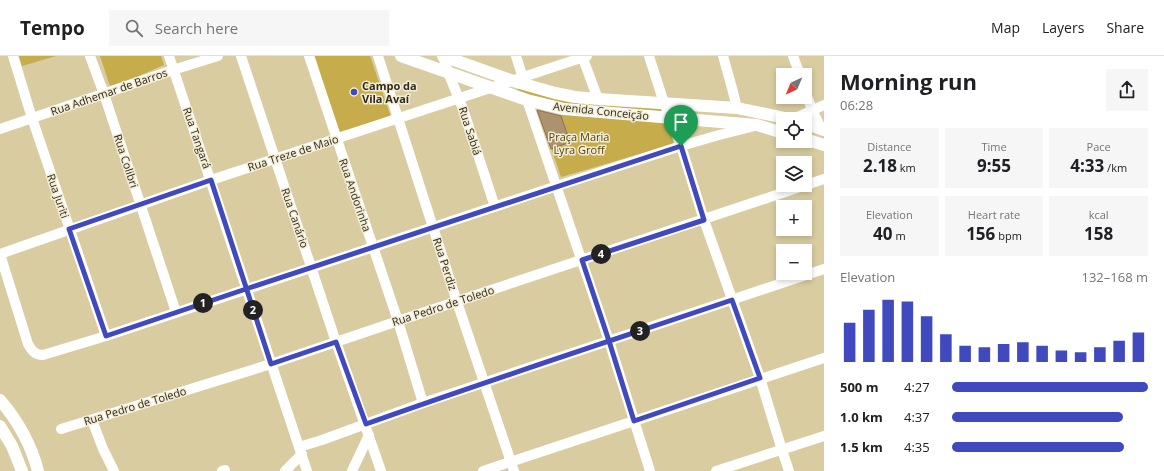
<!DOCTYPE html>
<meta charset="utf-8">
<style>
body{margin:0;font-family:"Open Sans",sans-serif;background:#f6f6f6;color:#202124;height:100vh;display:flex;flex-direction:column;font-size:15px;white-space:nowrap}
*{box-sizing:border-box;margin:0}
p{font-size:13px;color:#757577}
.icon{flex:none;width:22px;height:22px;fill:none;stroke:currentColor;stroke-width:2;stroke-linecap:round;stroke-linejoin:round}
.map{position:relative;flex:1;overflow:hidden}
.sheet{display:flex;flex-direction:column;background:#fff;width:340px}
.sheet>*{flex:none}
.needle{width:26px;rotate:224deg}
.fabs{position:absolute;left:776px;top:12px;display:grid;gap:8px}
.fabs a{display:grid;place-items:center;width:36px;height:36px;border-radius:0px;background:#fff;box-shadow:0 2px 6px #0003;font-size:20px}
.pin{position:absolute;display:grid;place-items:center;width:34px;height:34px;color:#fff;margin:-41px -17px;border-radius:50% 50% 50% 0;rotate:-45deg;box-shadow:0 0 4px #0007}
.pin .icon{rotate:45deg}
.km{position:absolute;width:20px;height:20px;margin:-10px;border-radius:50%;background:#222;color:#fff;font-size:11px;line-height:20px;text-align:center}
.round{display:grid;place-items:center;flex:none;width:42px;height:42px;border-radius:0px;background:#f6f6f6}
.head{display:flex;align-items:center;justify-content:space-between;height:68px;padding:0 16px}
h1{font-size:22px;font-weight:700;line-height:30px}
.figures{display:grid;grid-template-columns:repeat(3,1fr);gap:6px;height:68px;padding:4px 16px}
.figures div{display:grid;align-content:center;border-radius:0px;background:#f6f6f6;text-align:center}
.figures b{font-size:17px;font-weight:700}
.figures small{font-size:11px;font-weight:400}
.figures p{font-size:11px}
.chart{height:112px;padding:8px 16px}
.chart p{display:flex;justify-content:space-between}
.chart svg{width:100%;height:72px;margin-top:4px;stroke:#4049bd;stroke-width:6}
ul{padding:0 16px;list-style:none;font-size:13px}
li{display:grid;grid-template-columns:64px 48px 1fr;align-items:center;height:30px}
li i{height:10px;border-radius:5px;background:#4049bd}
header{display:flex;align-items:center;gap:24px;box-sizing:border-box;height:56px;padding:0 20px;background:#fff;border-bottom:1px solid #e0e0e0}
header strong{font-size:19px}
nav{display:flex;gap:22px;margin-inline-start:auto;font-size:14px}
.search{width:280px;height:36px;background:#f6f6f6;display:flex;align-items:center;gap:10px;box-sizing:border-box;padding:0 14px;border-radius:0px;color:#757577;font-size:15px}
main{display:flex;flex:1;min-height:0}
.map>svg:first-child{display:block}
.green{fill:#c6ac4b}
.building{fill:#ad926e;stroke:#8c724f}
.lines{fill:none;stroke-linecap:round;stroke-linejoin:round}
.minor{stroke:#fff;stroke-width:10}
.major{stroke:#fff;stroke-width:12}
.route-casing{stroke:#fff;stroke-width:8}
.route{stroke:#4049bd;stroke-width:5}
.poi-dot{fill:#4049bd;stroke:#f3edd7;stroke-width:1.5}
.labels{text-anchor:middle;stroke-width:3;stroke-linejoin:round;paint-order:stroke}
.poi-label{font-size:11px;font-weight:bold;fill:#2f2b19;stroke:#f3edd7;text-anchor:start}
.street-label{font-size:11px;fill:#2f2b19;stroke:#f3edd7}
.park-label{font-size:11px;fill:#524306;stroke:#f3edd7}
</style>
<header>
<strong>Tempo</strong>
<div class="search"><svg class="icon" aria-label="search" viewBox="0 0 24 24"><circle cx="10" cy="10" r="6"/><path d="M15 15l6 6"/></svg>Search here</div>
<nav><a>Map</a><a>Layers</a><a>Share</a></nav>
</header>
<main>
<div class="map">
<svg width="824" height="415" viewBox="0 0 824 415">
<rect width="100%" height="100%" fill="#d9cca1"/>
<g class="green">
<path d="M19,0h37l-34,10z"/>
<path d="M100,0h61l3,9 -32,14 -22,7z"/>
<path d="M315,0h55l21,61 -52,15z"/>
<path d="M524,31l136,19 4,8 -93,-6 -58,-17z"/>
<path d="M540,59h35l94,8 5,21 -113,33z"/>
</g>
<path class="building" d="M537,54l24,6 9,26 -19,7z"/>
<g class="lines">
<g class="minor">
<path d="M13,0l19,62 74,218"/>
<path d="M90,0l14,38 72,218"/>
<path d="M169,0l138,415"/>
<path d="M241,0l95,286 45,129"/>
<path d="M309,0l89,265 25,82"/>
<path d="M378,0l79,246 57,169"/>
<path d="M443,0l5,16 15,37 32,98"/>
<path d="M516,0l7,22"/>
<path d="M582,0l16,43"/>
<path d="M649,0l15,47 17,43 23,74 56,158 22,72 7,21"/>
<path d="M723,0l9,32 5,20"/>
<path d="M793,0l7,19"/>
<path d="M805,34l7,20 9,18"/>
<path d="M527,44l82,241 41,130"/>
<path d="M793,63l31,-14"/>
<path d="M0,73l173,-59 45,-14"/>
<path d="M0,198l28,90c4,7 7,11 15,11l63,-19 451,-150 124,-40 38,-11 32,-8"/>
<path d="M0,198l211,-74 376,-124"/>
<path d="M92,364l11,29 11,22"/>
<path d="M61,373l210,-65 127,-43 426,-142"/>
<path d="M299,391l23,-7 101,-37 401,-134"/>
<path d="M222,415l3,-1"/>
<path d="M285,415l17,-17"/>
<path d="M352,415l17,-36"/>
<path d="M483,415l341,-113"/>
<path d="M716,415l108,-35"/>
</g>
<g class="major">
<path d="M401,0l126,44 37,9 193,16 26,8"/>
<path d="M443,0l70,25 42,12 20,4 23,2 139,9 53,11"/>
<path d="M805,67l19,7"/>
<path d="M805,83l19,6"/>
<path d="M0,344c18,21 31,44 38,71"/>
<path d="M0,370l12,20 10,25"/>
</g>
</g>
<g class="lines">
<g class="route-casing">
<path id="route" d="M681,90l-435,143 -140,47 -37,-107 142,-49 60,184 65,-22 30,82c121,-43 244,-83 366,-124l28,78 -126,43 -25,-80 -27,-81 122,-40 -23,-74"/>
</g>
<use href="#route" class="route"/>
</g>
<circle class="poi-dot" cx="354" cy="36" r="4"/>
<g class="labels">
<g class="poi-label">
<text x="362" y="34">Campo da<tspan x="362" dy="13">Vila Avaí</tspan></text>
</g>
<g class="street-label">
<text transform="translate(109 36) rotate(-19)" y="4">Rua Adhemar de Barros</text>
<text transform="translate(601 55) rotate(6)" y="4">Avenida Conceição</text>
<text transform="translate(470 75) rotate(72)" y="4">Rua Sabiá</text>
<text transform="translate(197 82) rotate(71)" y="4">Rua Tangará</text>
<text transform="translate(293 97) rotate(-18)" y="4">Rua Treze de Maio</text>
<text transform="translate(126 105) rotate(72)" y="4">Rua Colibri</text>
<text transform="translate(355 139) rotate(71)" y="4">Rua Andorinha</text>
<text transform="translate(58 140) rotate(71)" y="4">Rua Juriti</text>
<text transform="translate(295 162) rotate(71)" y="4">Rua Canário</text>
<text transform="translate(445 208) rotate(72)" y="4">Rua Perdiz</text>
<text transform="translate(443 250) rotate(-18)" y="4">Rua Pedro de Toledo</text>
<text transform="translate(135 350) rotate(-17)" y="4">Rua Pedro de Toledo</text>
</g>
<g class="park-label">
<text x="579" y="85">Praça Maria<tspan x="579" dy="13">Lyra Groff</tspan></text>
</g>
</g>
</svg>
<div class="fabs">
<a><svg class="needle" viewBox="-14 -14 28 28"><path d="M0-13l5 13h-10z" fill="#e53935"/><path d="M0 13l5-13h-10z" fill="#757577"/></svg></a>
<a><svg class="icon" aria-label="locate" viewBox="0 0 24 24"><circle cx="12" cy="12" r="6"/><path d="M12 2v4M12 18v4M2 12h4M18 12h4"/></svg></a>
<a><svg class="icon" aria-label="layers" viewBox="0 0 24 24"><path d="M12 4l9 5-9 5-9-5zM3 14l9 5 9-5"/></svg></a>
<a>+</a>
<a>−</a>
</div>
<div class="pin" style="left:681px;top:90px;background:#1e9e55"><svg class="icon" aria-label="arrive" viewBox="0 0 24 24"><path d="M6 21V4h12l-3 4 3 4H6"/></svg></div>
<b class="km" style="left:203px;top:247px">1</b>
<b class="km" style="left:253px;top:254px">2</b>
<b class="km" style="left:640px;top:275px">3</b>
<b class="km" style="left:601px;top:198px">4</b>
</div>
<section class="sheet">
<div class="head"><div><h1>Morning run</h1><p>06:28</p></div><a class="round"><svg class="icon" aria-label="share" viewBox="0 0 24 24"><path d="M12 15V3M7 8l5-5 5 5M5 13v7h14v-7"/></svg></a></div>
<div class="figures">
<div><p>Distance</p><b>2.18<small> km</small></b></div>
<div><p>Time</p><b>9:55</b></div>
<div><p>Pace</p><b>4:33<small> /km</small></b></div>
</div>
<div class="figures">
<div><p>Elevation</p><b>40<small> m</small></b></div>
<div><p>Heart rate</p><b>156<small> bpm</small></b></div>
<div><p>kcal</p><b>158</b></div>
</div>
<div class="chart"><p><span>Elevation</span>132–168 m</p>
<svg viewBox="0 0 160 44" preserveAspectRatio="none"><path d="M5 44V20M15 44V12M25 44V6M35 44V7M45 44V16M55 44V27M65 44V34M75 44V35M85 44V33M95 44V32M105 44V34M115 44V37M125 44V38M135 44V35M145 44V31M155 44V26"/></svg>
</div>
<ul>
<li><b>500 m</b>4:27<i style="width:100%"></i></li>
<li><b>1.0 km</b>4:37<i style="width:87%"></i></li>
<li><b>1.5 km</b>4:35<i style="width:88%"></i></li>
</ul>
</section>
</main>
